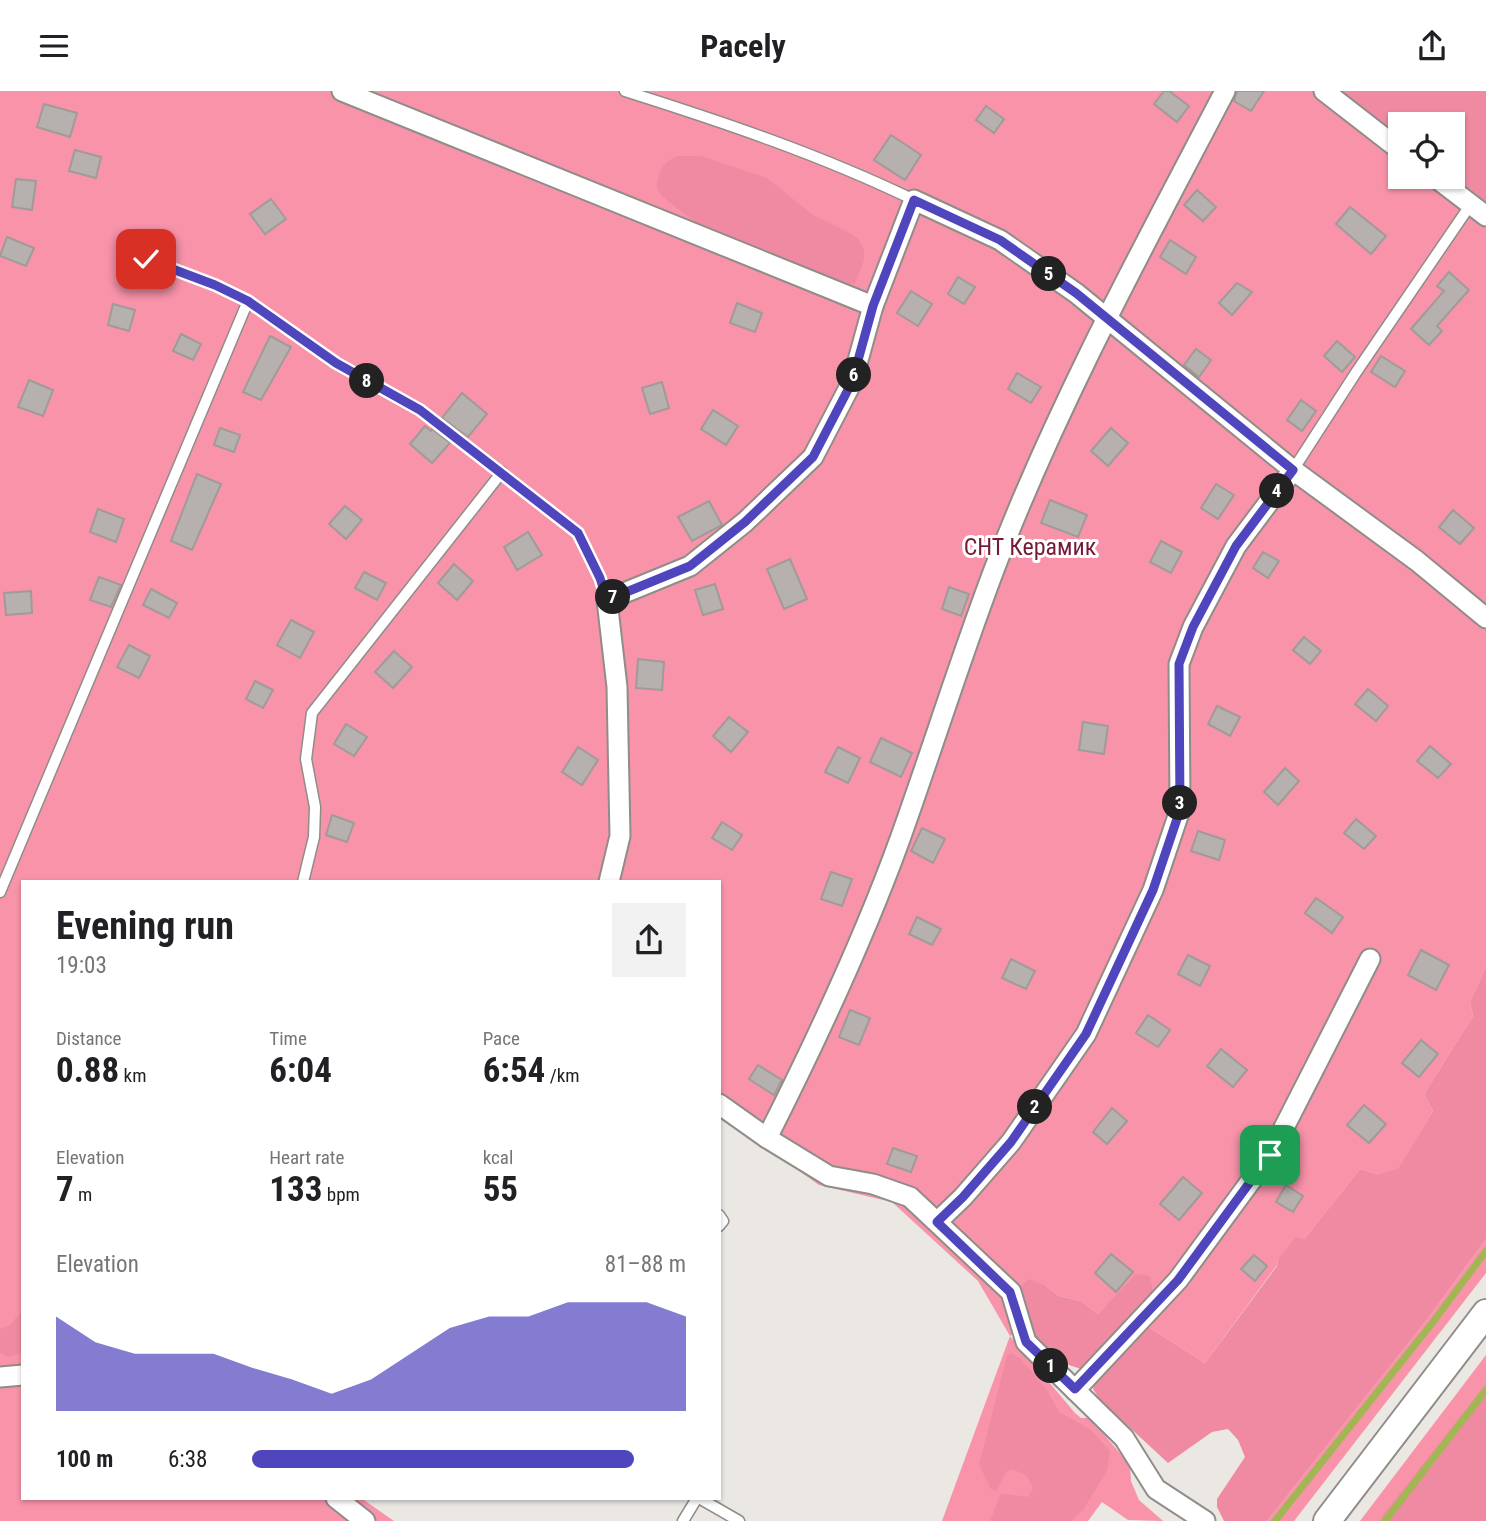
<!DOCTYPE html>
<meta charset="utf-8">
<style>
body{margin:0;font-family:"Roboto Condensed",sans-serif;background:#f2f2f2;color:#202124;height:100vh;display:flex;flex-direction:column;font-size:26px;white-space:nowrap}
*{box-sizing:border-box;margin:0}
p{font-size:23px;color:#757577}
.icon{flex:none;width:38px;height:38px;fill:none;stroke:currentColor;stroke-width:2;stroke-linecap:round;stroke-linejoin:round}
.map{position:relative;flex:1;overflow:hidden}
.details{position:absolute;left:21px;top:789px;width:700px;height:620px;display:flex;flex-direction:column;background:#fff;border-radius:0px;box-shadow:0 2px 5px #0004}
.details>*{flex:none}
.tools{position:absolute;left:1388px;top:21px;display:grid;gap:14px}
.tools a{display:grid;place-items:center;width:77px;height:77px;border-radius:0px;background:#fff;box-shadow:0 2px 5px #0004;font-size:35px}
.pin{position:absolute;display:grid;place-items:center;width:60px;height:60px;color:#fff;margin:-30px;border-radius:14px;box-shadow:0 4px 10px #0006}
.km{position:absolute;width:35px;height:35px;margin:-18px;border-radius:50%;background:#222;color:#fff;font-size:19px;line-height:35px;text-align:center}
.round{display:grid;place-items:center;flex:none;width:74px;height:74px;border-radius:0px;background:#f2f2f2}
.headline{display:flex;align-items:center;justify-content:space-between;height:119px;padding:0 35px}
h1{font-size:38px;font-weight:700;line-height:52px}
.stats{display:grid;grid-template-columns:repeat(3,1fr);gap:10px;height:119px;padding:7px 35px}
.stats div{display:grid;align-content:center}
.stats b{font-size:35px;font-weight:700}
.stats small{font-size:19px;font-weight:400}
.stats p{font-size:19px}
.chart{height:196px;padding:14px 35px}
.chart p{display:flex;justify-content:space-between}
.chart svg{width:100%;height:126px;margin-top:7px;fill:#4f46bd;opacity:.7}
ul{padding:0 35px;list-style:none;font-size:23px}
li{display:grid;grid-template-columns:112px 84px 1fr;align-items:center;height:52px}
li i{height:18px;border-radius:9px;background:#4f46bd}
header{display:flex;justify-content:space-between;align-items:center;height:91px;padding:0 35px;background:#fff;font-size:32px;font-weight:700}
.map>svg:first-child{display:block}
.green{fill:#f893aa}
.forest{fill:#f08aa2}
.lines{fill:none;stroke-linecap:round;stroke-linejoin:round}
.stream{stroke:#a2b754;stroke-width:7}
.building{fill:#b6b0af;stroke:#a09a98;stroke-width:2}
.lane-casing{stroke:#908c88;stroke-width:13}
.street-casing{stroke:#908c88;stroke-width:23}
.secondary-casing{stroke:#908c88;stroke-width:30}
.lane{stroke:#fff;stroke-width:10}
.street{stroke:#fff;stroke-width:19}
.secondary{stroke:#fff;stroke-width:26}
.route-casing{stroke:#fff;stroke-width:14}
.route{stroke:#4f46bd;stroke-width:9}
.labels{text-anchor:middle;stroke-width:6;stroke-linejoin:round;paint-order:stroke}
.park-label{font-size:24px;fill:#751b38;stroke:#fff}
</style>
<header><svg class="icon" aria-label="menu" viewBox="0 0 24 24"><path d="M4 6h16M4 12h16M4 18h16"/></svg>Pacely<svg class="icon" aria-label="share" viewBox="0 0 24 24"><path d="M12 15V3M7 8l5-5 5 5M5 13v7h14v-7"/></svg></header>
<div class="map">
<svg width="1486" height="1430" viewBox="0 0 1486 1430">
<rect width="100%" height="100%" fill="#ebe7e3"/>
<g class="green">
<path d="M0,0h1341l59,45v41l53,-1 33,26v765l-16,34 3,15 -49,78 9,17 -35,59 -21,4 -17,-5 -56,70 -26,20 -1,6 -72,98 -61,-39 -29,-27 -17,17 -17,-13 -22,-5 -13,-10 -20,38 -16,12 65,77 6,5h9l40,47 1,16 8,19 24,21 -35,-1 -26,-18 -14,19h-146l68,-185 -32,-55 -86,-79 -73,-17 -100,-71v-232h-696v616h338l33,23h-394z"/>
<path d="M1486,1148v34l-192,248h-27l159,-200z"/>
<path d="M1486,1264v166h-126z"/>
</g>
<g class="forest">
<path d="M1341,0h145v111l-33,-26 -1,-52h-52v12z"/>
<path d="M677,65h24l66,22 46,37 37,18 9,7 5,9v11l-9,24 -13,-1 -146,-60 -33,-26 -6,-8c1,-17 5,-26 20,-33z"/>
<path d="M1486,876v272l-60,82 -159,200h-43l-7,-14v-8l28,-42 -7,-17 -10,-11 -16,3 -44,31 -68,-63 -7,-11 3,-12 48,-53 61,39 72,-97 1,-7 18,-22 8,2 56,-70 17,5 21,-5 35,-58 -9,-17 49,-78 -3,-15z"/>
<path d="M1136,1183l14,2 3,15 -6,15 -66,63 -15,-5 -34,-23 -15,-50 12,-12 17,7 13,10 22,5 17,13z"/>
<path d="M23,1219v43l-16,4 -7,-4v-24l10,-4z"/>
<path d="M1011,1262l10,6 26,31 12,22 31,17 20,22 -3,19 -23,39 -13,12h-81l10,-26 6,-1 22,3 5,-9 -6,-12 -14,-7 -6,2 -11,20 -5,-2 -12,-24 28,-109z"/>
<path d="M1486,1293v137h-106l3,-6z"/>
</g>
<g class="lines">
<g class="stream">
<path d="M1275,1430l158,-199 53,-71"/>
<path d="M1385,1430l101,-131"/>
</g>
</g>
<g class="building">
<path d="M1164,0h5l20,15 -12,16 -23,-18z"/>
<path d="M1237,0h27l-13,20 -17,-10z"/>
<path d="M44,13l33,9 -7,24 -33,-10z"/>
<path d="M986,15l18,13 -10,14 -18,-13z"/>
<path d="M891,44l30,20 -16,25 -31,-20z"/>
<path d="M75,59l26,7 -5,21 -27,-7z"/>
<path d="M16,88l20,2 -4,29 -20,-3z"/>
<path d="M1197,99l19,17 -13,14 -19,-16z"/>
<path d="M271,108l15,20 -21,15 -15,-20z"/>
<path d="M1350,116l36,29 -15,18 -35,-30z"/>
<path d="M7,146l27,11 -8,18 -26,-10z"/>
<path d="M1170,149l26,17 -10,17 -26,-17z"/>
<path d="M1449,181l20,18 -32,36 5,5 -13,14 -18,-16 33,-38 -7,-5z"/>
<path d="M958,186l17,10 -11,17 -16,-10z"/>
<path d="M1237,192l15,9 -20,23 -13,-12z"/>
<path d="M911,200l21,13 -14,22 -21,-13z"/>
<path d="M737,212l25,10 -7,19 -25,-9z"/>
<path d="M113,213l22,6 -6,21 -21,-6z"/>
<path d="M181,243l20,10 -8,16 -20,-9z"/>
<path d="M270,245l21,11 -30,53 -18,-8z"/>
<path d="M1337,250l18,16 -13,15 -18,-16z"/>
<path d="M1196,258l15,11 -12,17 -15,-12z"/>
<path d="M1381,265l24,15 -10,16 -24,-15z"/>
<path d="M1017,282l24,14 -10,16 -23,-14z"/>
<path d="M29,289l24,10 -10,26 -25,-9z"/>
<path d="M662,291l7,26 -19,6 -8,-26z"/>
<path d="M462,302l25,21 -19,23 -26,-19z"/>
<path d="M1301,309l15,11 -14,20 -15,-11z"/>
<path d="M713,319l25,16 -12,19 -25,-16z"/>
<path d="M425,335l6,5 1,-2 18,14 -18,20 -22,-19z"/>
<path d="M220,337l20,7 -6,17 -20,-7z"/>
<path d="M1111,337l17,15 -20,23 -17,-15z"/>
<path d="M197,383l24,10 -29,66 -21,-9z"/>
<path d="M1216,393l18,11 -16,24 -17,-11z"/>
<path d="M1050,409l37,15 -9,22 -37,-14z"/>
<path d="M709,410l13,24 -30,16 -14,-24z"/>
<path d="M345,415l17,14 -16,19 -17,-15z"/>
<path d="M98,418l26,10 -8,23 -26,-10z"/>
<path d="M1453,419l21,18 -14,16 -21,-17z"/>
<path d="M528,441l14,23 -25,15 -13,-23z"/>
<path d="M1161,450l21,11 -11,21 -21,-11z"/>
<path d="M1263,461l16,9 -11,17 -15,-10z"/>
<path d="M790,468l17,40 -23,10 -17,-40z"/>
<path d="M454,473l19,17 -16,19 -19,-17z"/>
<path d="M364,481l22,11 -9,17 -22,-12z"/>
<path d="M99,486l22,8 -10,22 -21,-7z"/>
<path d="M715,493l8,25 -20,6 -8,-25z"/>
<path d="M949,496l20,7 -8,22 -19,-7z"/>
<path d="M151,498l26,14 -8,15 -26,-13z"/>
<path d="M31,500l1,22 -26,2 -2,-22z"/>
<path d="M291,529l23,12 -14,26 -23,-13z"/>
<path d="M1304,546l17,14 -11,13 -17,-14z"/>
<path d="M129,554l21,11 -11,22 -22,-11z"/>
<path d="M394,560l18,16 -19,21 -18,-16z"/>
<path d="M638,568l26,3 -2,28 -26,-2z"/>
<path d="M255,590l18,9 -10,18 -17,-9z"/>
<path d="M1368,598l20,17 -12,15 -21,-17z"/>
<path d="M1217,615l23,11 -10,19 -22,-12z"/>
<path d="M729,626l19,15 -17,20 -18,-16z"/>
<path d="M1083,631l25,4 -4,28 -25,-4z"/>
<path d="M346,633l21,13 -13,19 -20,-12z"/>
<path d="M881,647l31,15 -11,24 -31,-15z"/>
<path d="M1430,655l21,18 -13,14 -21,-17z"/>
<path d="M578,656l20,13 -16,25 -20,-13z"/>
<path d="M838,656l22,11 -12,25 -23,-11z"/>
<path d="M1285,677l14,13 -21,24 -14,-13z"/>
<path d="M332,724l22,8 -7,19 -21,-7z"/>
<path d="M1356,728l20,17 -12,13 -20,-16z"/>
<path d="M722,731l20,13 -10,15 -20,-12z"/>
<path d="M922,737l23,11 -12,24 -22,-12z"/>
<path d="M1198,740l27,9 -6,20 -28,-9z"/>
<path d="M831,781l21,7 -10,27 -21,-7z"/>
<path d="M1316,807l27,19 -11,16 -27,-20z"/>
<path d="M917,826l24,12 -9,16 -23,-11z"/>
<path d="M1421,859l28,15 -13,25 -28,-15z"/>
<path d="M1188,864l22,11 -10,20 -22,-12z"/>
<path d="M1011,868l24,12 -9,18 -24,-11z"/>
<path d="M850,919l20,8 -11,27 -20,-8z"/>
<path d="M1148,924l22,15 -12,17 -22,-14z"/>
<path d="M1421,949l17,14 -19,23 -17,-14z"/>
<path d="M1221,958l26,21 -14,17 -26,-21z"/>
<path d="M758,974l24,15 -8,15 -25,-16z"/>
<path d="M1364,1014l22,19 -17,19 -22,-18z"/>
<path d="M1112,1017l15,13 -20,23 -14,-12z"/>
<path d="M893,1057l24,8 -6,16 -24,-8z"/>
<path d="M1183,1086l19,16 -23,27 -19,-16z"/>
<path d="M1286,1094l17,11 -10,16 -17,-10z"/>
<path d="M1111,1163l22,18 -17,20 -21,-19z"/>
<path d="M1254,1164l13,11 -12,15 -14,-12z"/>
</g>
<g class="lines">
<g class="lane-casing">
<g id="lane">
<path d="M625,0c98,31 196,64 289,109"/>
<path d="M146,168l69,26 33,16 88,62 84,47 158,123 22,45 7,22"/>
<path d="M1293,379l64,-99 114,-167"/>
<path d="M303,791l11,-45 1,-30 -9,-48 6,-46 190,-241"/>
<path d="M0,801l248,-591"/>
<path d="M719,1124l4,6 -4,5"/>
<path d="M699,1407l40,23"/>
<path d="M683,1430l14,-23"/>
</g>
</g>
<g class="street-casing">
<g id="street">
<path d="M342,0l531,215"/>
<path d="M1324,0l76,59"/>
<path d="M1435,86l51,39"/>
<path d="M609,791l11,-46 -3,-149 -10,-87 83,-34 55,-44 68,-65 39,-75 21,-76 41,-106 86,40 76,53 217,177 124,91 69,57"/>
<path d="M719,1013l48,34 62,38 44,8 37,13 101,95 15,50 98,96 32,51 49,32"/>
<path d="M767,1047c49,-97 96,-197 133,-299 33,-92 62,-186 97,-277 63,-163 147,-316 228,-471"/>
<path d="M937,1131l26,-25 48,-55 75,-108 67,-144 27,-80 -1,-146 14,-37 43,-81 57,-76"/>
<path d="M0,1286l23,-2"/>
<path d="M1075,1299l103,-110 92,-125 100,-196"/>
<path d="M336,1407l29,23"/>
</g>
</g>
<g class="secondary-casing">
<path id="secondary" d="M1327,1430l159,-208"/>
</g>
<use href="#lane" class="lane"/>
<use href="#street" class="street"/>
<use href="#secondary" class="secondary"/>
</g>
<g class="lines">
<g class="route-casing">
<path id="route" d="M146,168l69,26 33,16 88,62 84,47 158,123 22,45 7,22 83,-34 55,-44 68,-65 39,-75 21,-76 41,-106 86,40 76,53 217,177 -57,76 -43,81 -14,37 1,146 -27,80 -67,144 -75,108 -48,55 -26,25 73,70 16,50 49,47 103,-109 92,-125"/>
</g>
<use href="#route" class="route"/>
</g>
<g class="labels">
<g class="park-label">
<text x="1030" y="464">СНТ Керамик</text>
</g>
</g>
</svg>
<div class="tools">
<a><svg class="icon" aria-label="locate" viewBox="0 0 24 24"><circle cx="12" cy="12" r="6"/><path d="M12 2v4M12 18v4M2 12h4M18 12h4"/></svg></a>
</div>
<div class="pin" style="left:1270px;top:1064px;background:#1e9e55"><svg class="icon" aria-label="arrive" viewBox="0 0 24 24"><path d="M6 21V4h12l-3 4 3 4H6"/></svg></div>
<div class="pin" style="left:146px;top:168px;background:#d93025"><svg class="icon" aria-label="check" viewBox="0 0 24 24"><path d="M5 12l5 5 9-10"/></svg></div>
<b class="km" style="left:1051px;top:1275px">1</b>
<b class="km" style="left:1035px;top:1016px">2</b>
<b class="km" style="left:1180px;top:712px">3</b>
<b class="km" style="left:1277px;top:400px">4</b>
<b class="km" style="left:1049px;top:183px">5</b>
<b class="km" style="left:854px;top:284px">6</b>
<b class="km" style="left:613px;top:506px">7</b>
<b class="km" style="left:367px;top:290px">8</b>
<section class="details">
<div class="headline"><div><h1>Evening run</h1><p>19:03</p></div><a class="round"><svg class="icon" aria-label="share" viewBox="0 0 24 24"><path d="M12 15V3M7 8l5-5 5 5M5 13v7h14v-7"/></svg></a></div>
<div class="stats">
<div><p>Distance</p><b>0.88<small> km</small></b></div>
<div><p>Time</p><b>6:04</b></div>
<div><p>Pace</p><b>6:54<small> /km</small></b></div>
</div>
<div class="stats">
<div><p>Elevation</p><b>7<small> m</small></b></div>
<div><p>Heart rate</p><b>133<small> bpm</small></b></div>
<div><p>kcal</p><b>55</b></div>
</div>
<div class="chart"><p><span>Elevation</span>81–88 m</p>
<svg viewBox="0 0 160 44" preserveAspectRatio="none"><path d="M0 44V11L10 20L20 24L30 24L40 24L50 29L60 33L70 38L80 33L90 24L100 15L110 11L120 11L130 6L140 6L150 6L160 11V44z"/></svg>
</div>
<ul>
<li><b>100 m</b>6:38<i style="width:88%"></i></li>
</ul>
</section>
</div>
